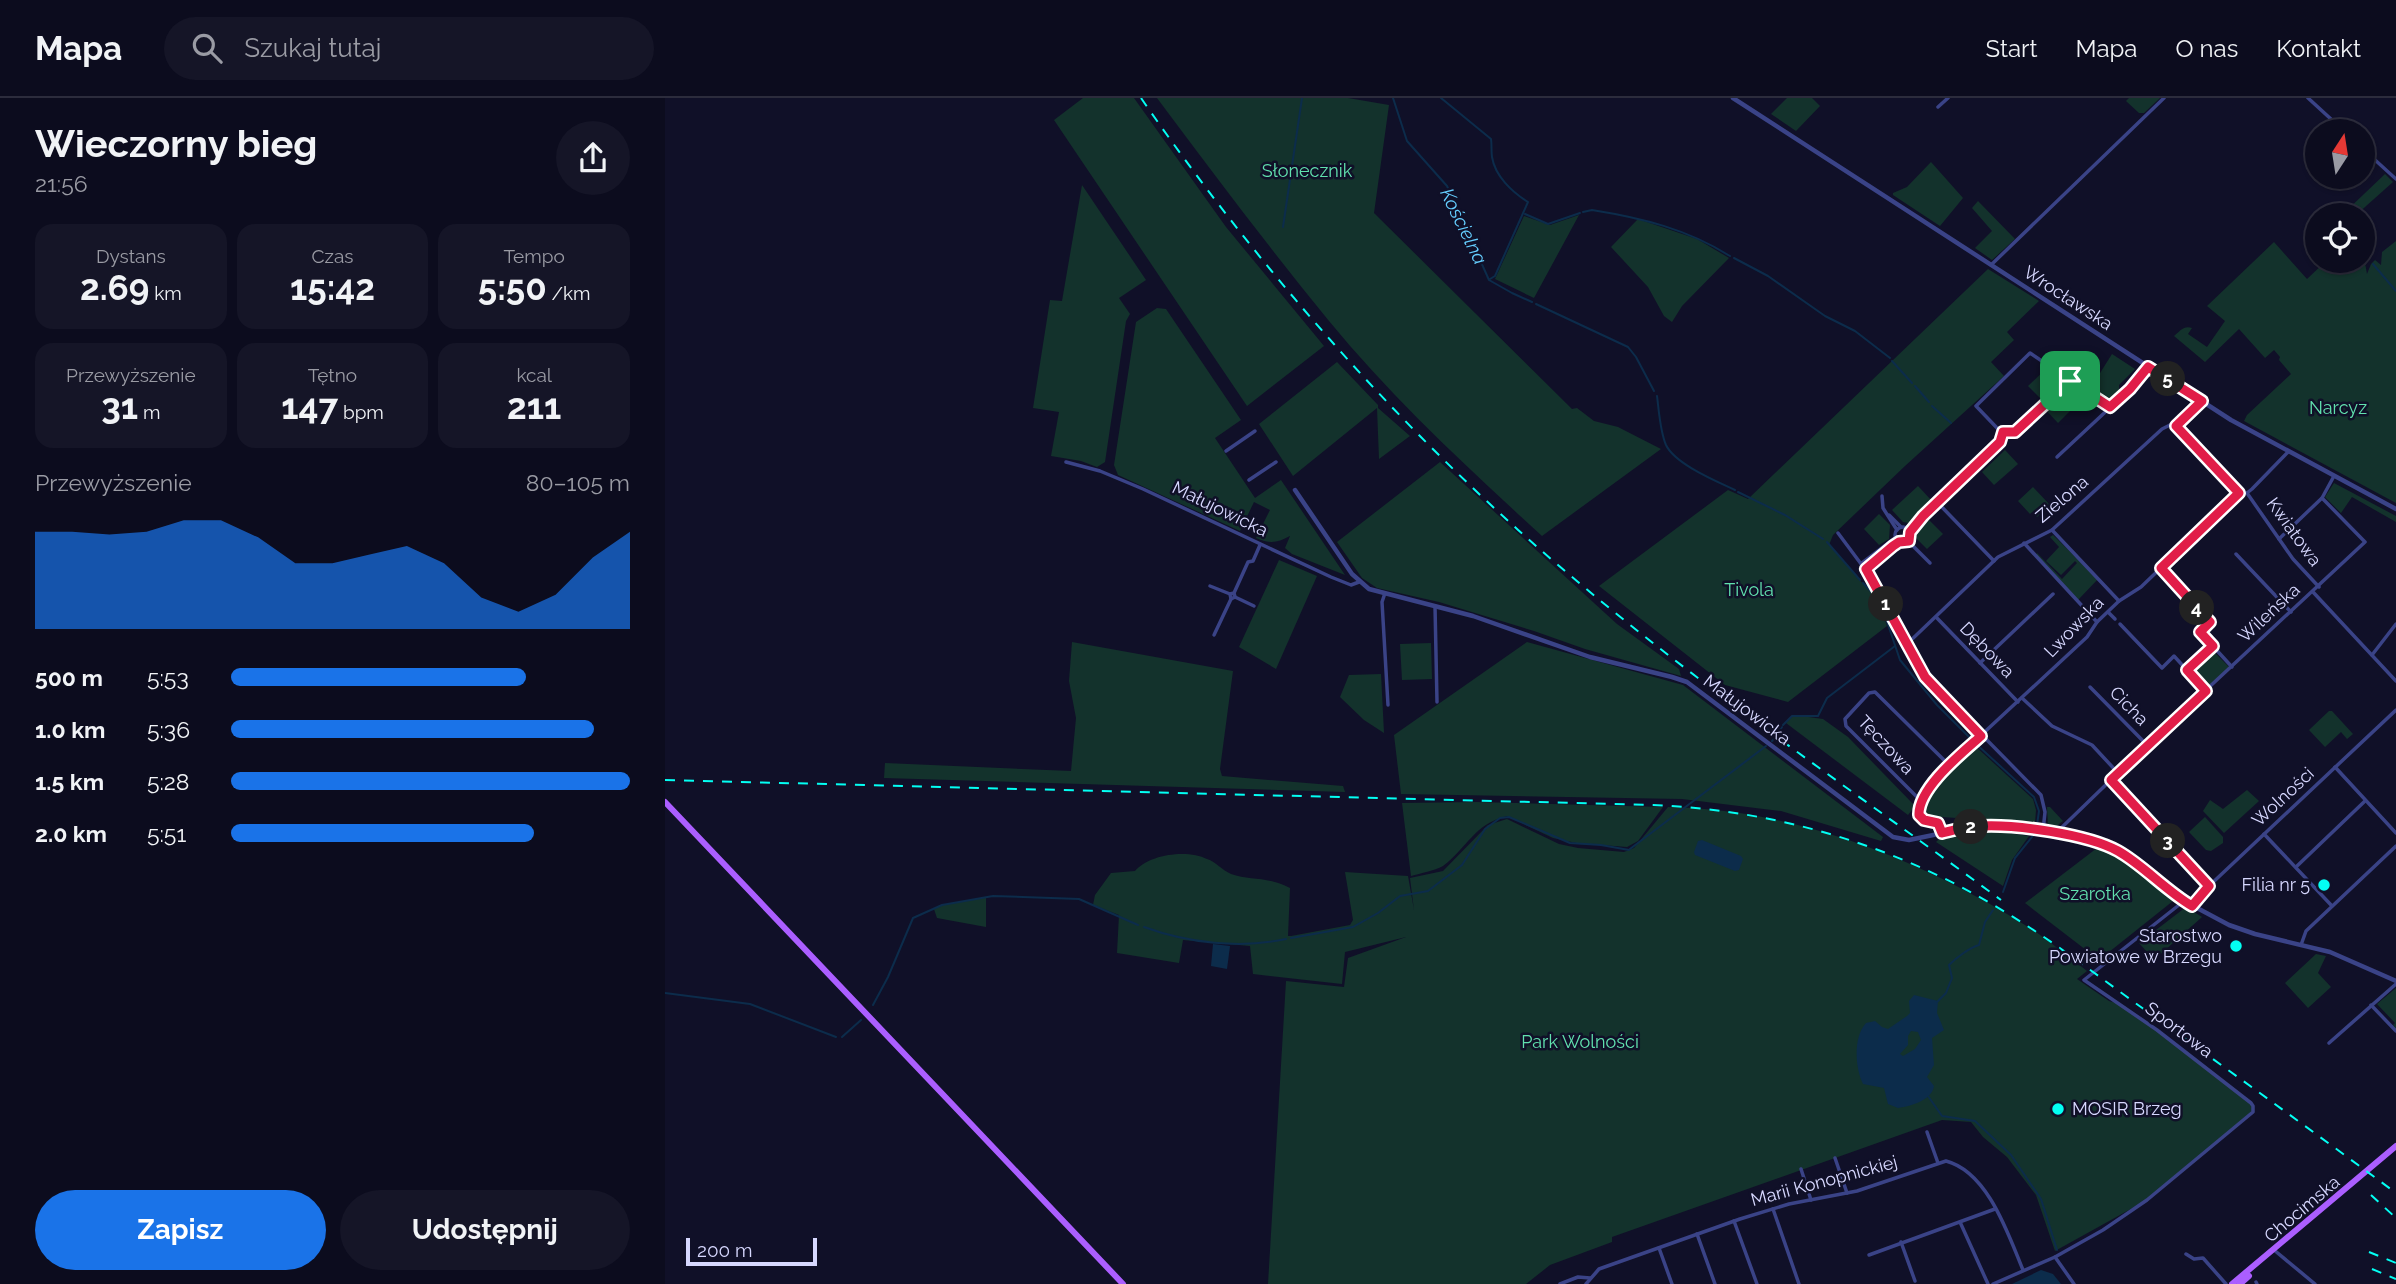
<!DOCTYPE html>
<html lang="pl">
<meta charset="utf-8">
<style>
body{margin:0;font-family:Raleway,sans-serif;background:#151527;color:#f1f3f6;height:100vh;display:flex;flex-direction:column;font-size:26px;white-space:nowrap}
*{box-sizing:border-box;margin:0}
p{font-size:23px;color:#9a9ba4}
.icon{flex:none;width:38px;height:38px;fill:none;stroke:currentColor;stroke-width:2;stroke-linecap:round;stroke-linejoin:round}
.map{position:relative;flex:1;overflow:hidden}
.panel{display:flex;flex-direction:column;background:#0c0c1e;width:665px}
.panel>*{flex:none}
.needle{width:46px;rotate:12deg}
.tools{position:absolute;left:1640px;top:21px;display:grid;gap:14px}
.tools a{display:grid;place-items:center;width:70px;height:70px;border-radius:50%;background:#0c0c1e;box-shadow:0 2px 5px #0004,0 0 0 2px #2c2c3c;font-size:35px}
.scale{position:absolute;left:21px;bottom:18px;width:131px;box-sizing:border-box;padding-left:7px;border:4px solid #d7d8ff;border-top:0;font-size:19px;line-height:24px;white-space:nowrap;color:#d7d8ff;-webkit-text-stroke:5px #101028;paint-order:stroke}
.pin{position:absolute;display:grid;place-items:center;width:60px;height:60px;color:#fff;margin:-30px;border-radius:14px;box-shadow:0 4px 10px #0006}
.km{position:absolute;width:35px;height:35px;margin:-18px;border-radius:50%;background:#222;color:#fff;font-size:19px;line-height:35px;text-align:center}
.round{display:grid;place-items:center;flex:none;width:74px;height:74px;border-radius:37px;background:#151527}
.head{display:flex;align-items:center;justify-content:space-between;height:119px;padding:0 35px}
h1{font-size:38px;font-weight:700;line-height:52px}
.stats{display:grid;grid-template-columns:repeat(3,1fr);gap:10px;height:119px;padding:7px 35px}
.stats div{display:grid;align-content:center;border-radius:18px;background:#151527;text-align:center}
.stats b{font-size:35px;font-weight:700}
.stats small{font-size:19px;font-weight:400}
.stats p{font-size:19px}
.chart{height:196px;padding:14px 35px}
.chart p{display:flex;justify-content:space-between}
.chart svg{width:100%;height:126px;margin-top:7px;fill:#1a73e8;opacity:.7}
.cta{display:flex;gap:14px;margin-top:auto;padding:14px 35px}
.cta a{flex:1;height:80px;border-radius:42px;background:#1a73e8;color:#fff;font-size:28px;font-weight:700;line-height:80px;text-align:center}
.cta a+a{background:#151527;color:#f1f3f6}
ul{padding:0 35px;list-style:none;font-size:23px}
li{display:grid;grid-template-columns:112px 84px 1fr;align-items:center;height:52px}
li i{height:18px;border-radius:9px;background:#1a73e8}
header{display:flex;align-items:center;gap:42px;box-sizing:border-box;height:98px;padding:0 35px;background:#0c0c1e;border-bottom:2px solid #2c2c3c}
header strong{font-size:33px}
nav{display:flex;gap:38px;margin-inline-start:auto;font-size:24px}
.search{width:490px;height:63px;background:#151527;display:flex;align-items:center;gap:18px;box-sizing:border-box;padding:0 24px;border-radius:38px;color:#9a9ba4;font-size:26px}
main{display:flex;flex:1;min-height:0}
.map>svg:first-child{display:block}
.green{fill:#13322c}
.water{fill:#0c2c4b;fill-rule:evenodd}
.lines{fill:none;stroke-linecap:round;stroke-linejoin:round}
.stream{stroke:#0c2c4b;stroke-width:2}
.minor{stroke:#3a4387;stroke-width:3.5}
.tertiary{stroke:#3a4387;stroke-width:4.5}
.primary{stroke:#ab5eff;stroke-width:6}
.rail{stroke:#03fff3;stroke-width:2;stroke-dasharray:10 9;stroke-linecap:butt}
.route-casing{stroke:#fff;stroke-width:14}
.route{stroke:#e11d48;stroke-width:9}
.poi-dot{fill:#03fff3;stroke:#101028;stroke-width:2.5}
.labels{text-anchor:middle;stroke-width:5;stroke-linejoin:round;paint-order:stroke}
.park-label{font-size:18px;fill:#61e1ae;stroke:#101028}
.street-label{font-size:18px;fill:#d7d8ff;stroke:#101028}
.poi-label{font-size:18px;fill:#d7d8ff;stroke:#101028;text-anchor:end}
.water-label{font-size:19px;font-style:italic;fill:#65ceff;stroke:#101028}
</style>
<header>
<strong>Mapa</strong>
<div class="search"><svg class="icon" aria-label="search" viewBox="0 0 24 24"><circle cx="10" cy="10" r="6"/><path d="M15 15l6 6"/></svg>Szukaj tutaj</div>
<nav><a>Start</a><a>Mapa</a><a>O nas</a><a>Kontakt</a></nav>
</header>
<main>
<section class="panel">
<div class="head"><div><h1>Wieczorny bieg</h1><p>21:56</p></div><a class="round"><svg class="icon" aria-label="share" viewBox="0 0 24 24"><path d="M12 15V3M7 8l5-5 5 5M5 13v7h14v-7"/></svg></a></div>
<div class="stats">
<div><p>Dystans</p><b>2.69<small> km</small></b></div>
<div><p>Czas</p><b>15:42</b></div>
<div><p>Tempo</p><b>5:50<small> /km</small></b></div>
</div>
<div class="stats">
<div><p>Przewyższenie</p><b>31<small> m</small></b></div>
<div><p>Tętno</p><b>147<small> bpm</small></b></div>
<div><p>kcal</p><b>211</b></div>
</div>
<div class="chart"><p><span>Przewyższenie</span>80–105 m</p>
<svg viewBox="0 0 160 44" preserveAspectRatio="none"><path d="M0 44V10L10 10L20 11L30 10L40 6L50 6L60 12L70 21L80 21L90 18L100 15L110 21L120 33L130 38L140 32L150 19L160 10V44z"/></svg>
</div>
<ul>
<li><b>500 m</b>5:53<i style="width:74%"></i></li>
<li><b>1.0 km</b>5:36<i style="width:91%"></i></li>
<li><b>1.5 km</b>5:28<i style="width:100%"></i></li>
<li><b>2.0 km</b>5:51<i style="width:76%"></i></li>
</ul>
<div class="cta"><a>Zapisz</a><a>Udostępnij</a></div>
</section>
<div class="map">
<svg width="1731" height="1186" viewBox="0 0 1731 1186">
<rect width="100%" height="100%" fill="#101028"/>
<g class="green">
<path d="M418,0h51l92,129 98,119 -77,60 -193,-286z"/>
<path d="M492,0h191l41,7 -15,108 198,196 5,-1 17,13 24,6 43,22 -119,87c-74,-68 -149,-137 -213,-215 -59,-72 -116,-148 -172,-223z"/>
<path d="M1122,0h25l8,8 -24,25 -25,-17z"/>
<path d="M1464,0h31l-16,15h-5l-13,-12z"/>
<path d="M1266,64l32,36 -23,28 -47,-31v-2l14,-6z"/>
<path d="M1720,76l8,8 -37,33h-14z"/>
<path d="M417,87l64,95 -27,18 11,16 -4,7 -21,141 -8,5 -16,-6 -30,-5 8,-44 -26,-4 17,-108 12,1z"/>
<path d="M1313,103l37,38 -23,21 -17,-12 17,-17 -20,-23z"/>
<path d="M914,117l-45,83 -39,-19 29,-63 26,9z"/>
<path d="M973,121l59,20 32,19 -47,48 -10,16 -8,-6 -16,-29 -37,-40z"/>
<path d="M1731,143v262l-152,-82 3,-6 44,-41 -12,-14 1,-3 -6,-7 -9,8 -26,-29 -34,33 -31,-26c6,-5 10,-11 18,-8l-4,6 19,13 18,-26 -18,-15 67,-64 33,37 19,-18h37v-9l4,22 4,-10 4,-4 6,5 1,-13z"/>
<path d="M1323,171l51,32 -32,31 7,8 -23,22 13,14 -99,90 -72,69 -4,10 50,57 8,24 -99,76 -63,-17 -126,-99 129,-96 20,9z"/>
<path d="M492,210l9,1 75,111 -26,18 40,60 26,-18 64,95 -53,-21 -7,-6 5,-12c-13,7 -20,8 -34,2l14,-28 -16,-8 -14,29 -122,-56 -4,-10 22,-143z"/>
<path d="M1447,256l23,15 -16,16v9c-11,10 -19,1 -29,-5z"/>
<path d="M672,264l41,43v3l32,28 -31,23 -2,-51 -84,68 -34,-52z"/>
<path d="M1382,270l11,8 1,8 -17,16 -14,-14z"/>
<path d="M1393,296l14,15 -14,14 -14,-15z"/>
<path d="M1340,352l13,14 -24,21 -12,-13z"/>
<path d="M775,364l177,162 62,45 2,7 -96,-27 -51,-18 -95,-29 -62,-14 -15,-10 -25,-36z"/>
<path d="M1669,385l62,33v6l-44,-25 -11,16 -16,-16z"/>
<path d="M1253,388l14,15 -23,22 -6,-1 -11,-12z"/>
<path d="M1368,389l17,18 -13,12 -5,-5 -2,2 -12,-13z"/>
<path d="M1214,416l11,11 -1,14 -10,6 -15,-16z"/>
<path d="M1262,420l16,16 -16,15 -11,-11v-9z"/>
<path d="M1388,437l45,44 -20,21 -43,-44 2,-3 25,26 15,-16 -2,-2 -14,14 -15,-14 13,-14 -9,-10z"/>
<path d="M614,462l38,16 -41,93 -37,-22z"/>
<path d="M407,544l161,29 -13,98 2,7 121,10 2,6 -461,-14 1,-15 186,8 5,-53 -7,-37z"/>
<path d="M862,544l156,43 200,152 -2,4 -100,-30 -99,-12 -281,-5 -7,-59z"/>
<path d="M766,545l1,36 -30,1 -2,-36z"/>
<path d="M1547,552l17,17 -22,21 -17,-17z"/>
<path d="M716,576l3,59 -20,-13 -24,-23 9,-22z"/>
<path d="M1664,613h3l21,23 -6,5 -6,-7 -16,15 -16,-17z"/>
<path d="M1129,617l29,4 25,18 67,69 -7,9 -122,-92z"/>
<path d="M1309,647l59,54 3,11 -1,13 -109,-7 -4,-8c15,-25 29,-45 52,-63z"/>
<path d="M1582,692l12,11 -35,32 -21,-22 7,-11 13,9z"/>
<path d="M811,704l187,5 -25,34 -11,6 -51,-4 -23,-5 -46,-22c-33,8 -39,31 -64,50 -9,5 -22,7 -32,10l-9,-73z"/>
<path d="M1003,709c130,2 260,55 368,125 17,12 34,26 51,39l-10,8 32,22 14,4 130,101v6l-106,88 -92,51 -19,-56 -29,-38 -24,-20 -12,-15 -29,-2 -330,117v5l-62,23 -24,19h-258l18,-303 58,6 4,-29 58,-21 -61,15 -3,32 -89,-10 -3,-28 -67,-6 -4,23 -62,-10 2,-38 -26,-10 2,-10 16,-22 24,-2c14,-17 53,-22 72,-12 9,3 15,11 24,15 19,7 37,2 59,14l-2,48h3l59,-11 3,-5 -8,-48 63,4 6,34 -4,-32 33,-7 45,-46 19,-6 52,25 19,4 46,4 10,-4z"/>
<path d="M1382,709h3l13,14 -9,7 -6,-3z"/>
<path d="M1540,719l18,20v6l-12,8 -5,-1 -17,-18z"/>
<path d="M1315,731l49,7 -17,24 -9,26 -67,-44 3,-3z"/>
<path d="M1432,750l19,7 57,46 -74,59 -74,-57z"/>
<path d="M321,799v30l-49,-9 -3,-9 7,-4z"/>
<path d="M1521,809l16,10 -48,43 -15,-17z"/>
<path d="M1651,856l10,2 -8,17 13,14 -23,21 -23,-25z"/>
<path d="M1731,890v41l-3,-4 2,-2 -18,-19z"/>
</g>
<g class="water">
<path d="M1037,742l39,16 2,3 -4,11 -4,1 -40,-16 -1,-3 4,-11z"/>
<path d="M548,846l17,2 -3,23 -16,-3z"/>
<path d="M1249,897l24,6 -1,12 7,17 -12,8 2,27 -7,12 7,9c-2,14 -22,20 -36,22l-10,-4 -4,-16 -21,-4c-8,-16 -10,-47 3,-61l9,-2 7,6 6,2 19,-13 3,-3 -1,-12zM1246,933l7,1 3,8 -6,9 -12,7 -3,-2 8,-9v-9z"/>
<path d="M1376,1172l12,4 8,10h-49z"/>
</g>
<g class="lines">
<g class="stream">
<path d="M728,0l14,43 40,45 42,94 23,13 20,9"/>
<path d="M776,0l50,41c1,6 0,11 1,18 3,19 20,35 36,45l-33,74 -5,3"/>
<path d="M918,114l9,-2c50,8 95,19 138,46"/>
<path d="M860,116l23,10 32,-11"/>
<path d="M618,129l19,-129"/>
<path d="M1069,160l34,18 57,40 30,15 35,27"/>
<path d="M1708,166l23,27"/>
<path d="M871,206l92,43 8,10 18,34"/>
<path d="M1227,263l20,22"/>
<path d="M1250,288l14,16"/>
<path d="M992,298c2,15 3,35 9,49 9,19 50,36 69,45"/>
<path d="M1267,308l19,17"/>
<path d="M1073,394l47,23 38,24"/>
<path d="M1162,444l33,38"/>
<path d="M1198,485l17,18 20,59 37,45 35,35"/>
<path d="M1118,627l9,-9h26l9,-18 68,-52"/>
<path d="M1115,632l2,-3"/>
<path d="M1107,643l3,-3"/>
<path d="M1310,645l59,54 5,14 -3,21 -21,26 -12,34"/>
<path d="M965,751l136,-103"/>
<path d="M479,829c44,16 96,22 142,12"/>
<path d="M626,840l62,-11 25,-14 22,-17 28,-5 34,-26 23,-36 15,-11 9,-1 61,26 31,2 28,5"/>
<path d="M0,895l85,11 86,33"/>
<path d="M1272,904l9,-9 6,-15 -3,-13c7,-7 20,-17 30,-20l6,-23 8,-12"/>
<path d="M208,907l15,-28 25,-59 29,-13 51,-9 86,3 59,26"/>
<path d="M177,939l19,-17"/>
<path d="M1263,998l14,20 33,5 36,34 30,44 16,51"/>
</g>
<g class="minor">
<path d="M1643,0l36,33"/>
<path d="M1273,9l10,-9"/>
<path d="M1698,51l33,30"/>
<path d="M1326,167l173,-167"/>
<path d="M1405,283l-55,51 -17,-3 -22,-23 54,-53 80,54"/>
<path d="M1511,328l63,67"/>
<path d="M561,353l29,-20"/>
<path d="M1392,359l73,-68 18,-22"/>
<path d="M401,364l34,9 43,18 188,88 20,8 8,-3"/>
<path d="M584,382l27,-18"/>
<path d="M1582,395l46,66 26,28"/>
<path d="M1217,398l1,12 14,22"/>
<path d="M1272,404l57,59"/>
<path d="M1224,417l12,12"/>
<circle cx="1238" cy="437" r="8"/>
<path d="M1241,430l23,-17 71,-69 3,-9"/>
<path d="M1387,432l67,71"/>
<path d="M1245,434l12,-14"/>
<path d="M1173,435l35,47 52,97 116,118 4,17 -2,19"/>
<path d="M1614,441l43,-41 12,-22"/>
<path d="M1243,443l22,22"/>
<path d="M1359,445l73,79"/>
<path d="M1571,456l55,58"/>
<path d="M1197,465l33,-25"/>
<path d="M1496,470l49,54 -10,10 32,35"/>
<path d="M1201,471l32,-27"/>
<path d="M545,488l20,8"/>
<path d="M1648,494l83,89"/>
<path d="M569,495l-4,1 1,5 4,-2 -1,-4 14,-31 5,-1 7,-16"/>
<path d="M720,495l-3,9 6,103"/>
<path d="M570,499l19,9"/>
<path d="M770,508l2,96"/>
<path d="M1443,514l7,7"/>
<path d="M1271,519l82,85"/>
<path d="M1455,526l42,44 12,-12 32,35"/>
<path d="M549,537l17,-36"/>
<path d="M1242,546l91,-87 54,-27 110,-101 8,-4 6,1 26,-25"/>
<path d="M1707,557l24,-31"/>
<path d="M1315,565l73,-69"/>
<path d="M1522,572l26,-24"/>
<path d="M1425,589l57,58"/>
<path d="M1357,600l30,28 40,19 26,28"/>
<path d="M1670,669l61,66"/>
<path d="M1446,682l98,106"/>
<path d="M1257,704l-76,-76 -1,-7 24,-26 6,-1 74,73"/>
<path d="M1277,735l-4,-10 -14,-3 -6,-8 14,-26 17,-21 138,-128 10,-15 22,-21 22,-14 98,-94h8l5,-4 36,-37"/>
<path d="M1391,735l91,-88 218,-203 -43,-44"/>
<path d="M1599,736l68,72"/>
<path d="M1631,769l69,-66"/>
<path d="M1527,808l17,-20 187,-176"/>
<path d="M1636,847l5,-14 90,-85"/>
<path d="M1706,907l25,26"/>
<path d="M1664,945l67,-59"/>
<path d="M1262,1034l11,31"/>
<path d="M1170,1060l12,35"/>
<path d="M1136,1071l10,31"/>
<path d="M1108,1111l26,75"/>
<path d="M1069,1123l23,63"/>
<path d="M1295,1124l28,62"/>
<path d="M1032,1136l18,50"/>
<path d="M1236,1144l14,39"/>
<path d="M994,1150l13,36"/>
<path d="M1609,1152l41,34"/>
<path d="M1521,1156l8,5 9,-1 23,26"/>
<path d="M1204,1157l126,-46"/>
<path d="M1390,1159l19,27"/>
<path d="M1591,1184l1,2"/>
<path d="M895,1186l18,-7 12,1"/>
<path d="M921,1186l13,-15 141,-50 49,-15 68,-13 89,-30c42,11 62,73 77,109"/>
<path d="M1328,1186l62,-27 48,-27 44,-30 106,-88v-6l-2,-3 -94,-73 -73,-50 100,-79"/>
</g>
<g class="tertiary">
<path d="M1068,0l498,322 165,89"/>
<path d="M630,392l57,84 17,15 104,27 117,41 82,20 15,5 206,155 16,3 73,-15 61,6 51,11 21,7 69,52 45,24 26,9 75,18 66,29"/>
</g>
<g class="primary">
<path d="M0,704l458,482"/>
<path d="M1567,1186l164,-138"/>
<path d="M1575,1186l9,-8"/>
</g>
<g class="rail">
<path d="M476,0c124,179 270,344 437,484 135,114 281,213 423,318"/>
<path d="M0,682l988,25c121,5 238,39 342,101 55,32 105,72 157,109 82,59 163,118 244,178"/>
<path d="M1706,1097l25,23"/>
<path d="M1704,1154l27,11"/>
<path d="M1707,1171l24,10"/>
</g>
</g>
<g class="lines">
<g class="route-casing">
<path id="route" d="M1483,269l54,34 -26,25 63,67 -78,75 49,54 -10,10 13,14 -26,24 19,21 -95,89 98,106 -17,20c-27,-16 -49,-41 -74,-55 -31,-17 -104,-27 -138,-25 -13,0 -26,4 -38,7l-4,-10 -14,-3 -5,-5c-1,-27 43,-62 62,-79l-56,-59 -59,-108 27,-23 6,-4 10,-1 1,-9 13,-16 77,-74 3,-10h12l55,-51 40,26 20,-18z"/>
</g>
<use href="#route" class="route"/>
</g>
<g class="poi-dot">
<circle cx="1659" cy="787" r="7"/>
<circle cx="1571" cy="848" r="7"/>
<circle cx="1393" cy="1011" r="7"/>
</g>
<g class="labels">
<g class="park-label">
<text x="642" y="79">Słonecznik</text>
<text x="1673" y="316">Narcyz</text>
<text x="1084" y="498">Tivola</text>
<text x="1430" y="802">Szarotka</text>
<text x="915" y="950">Park Wolności</text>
</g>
<g class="street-label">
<text transform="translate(1403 200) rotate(33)" y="6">Wrocławska</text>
<text transform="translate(1397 401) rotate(-40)" y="6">Zielona</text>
<text transform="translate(555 411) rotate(26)" y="6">Małujowicka</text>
<text transform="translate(1629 434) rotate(54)" y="6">Kwiatowa</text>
<text transform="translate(1604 515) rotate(-43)" y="6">Wileńska</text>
<text transform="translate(1409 529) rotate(-46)" y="6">Lwowska</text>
<text transform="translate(1322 552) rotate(46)" y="6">Dębowa</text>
<text transform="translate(1464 608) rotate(46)" y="6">Cicha</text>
<text transform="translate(1082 612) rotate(37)" y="6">Małujowicka</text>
<text transform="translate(1221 647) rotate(47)" y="6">Tęczowa</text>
<text transform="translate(1618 699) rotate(-43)" y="6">Wolności</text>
<text transform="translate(1514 932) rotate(37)" y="6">Sportowa</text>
<text transform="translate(1159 1083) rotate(-15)" y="6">Marii Konopnickiej</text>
<text transform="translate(1637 1111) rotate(-40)" y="6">Chocimska</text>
</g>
<g class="poi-label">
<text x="1645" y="793">Filia nr 5</text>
<text x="1557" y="844">Starostwo<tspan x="1557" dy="21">Powiatowe w Brzegu</tspan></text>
<text x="1407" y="1017" text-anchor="start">MOSIR Brzeg</text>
</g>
<g class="water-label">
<text transform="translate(799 128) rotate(64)" y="7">Kościelna</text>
</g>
</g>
</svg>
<div class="tools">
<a><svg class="needle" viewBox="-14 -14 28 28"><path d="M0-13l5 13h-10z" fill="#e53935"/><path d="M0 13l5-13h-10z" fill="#9a9ba4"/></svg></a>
<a><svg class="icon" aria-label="locate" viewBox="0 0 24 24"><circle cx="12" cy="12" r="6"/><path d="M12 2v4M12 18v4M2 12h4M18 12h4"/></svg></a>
</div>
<div class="scale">200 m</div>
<div class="pin" style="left:1405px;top:283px;background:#1e9e55"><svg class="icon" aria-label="arrive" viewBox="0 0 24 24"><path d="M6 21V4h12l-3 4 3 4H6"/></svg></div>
<b class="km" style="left:1221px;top:506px">1</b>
<b class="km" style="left:1306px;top:729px">2</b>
<b class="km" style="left:1503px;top:743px">3</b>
<b class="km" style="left:1532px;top:510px">4</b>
<b class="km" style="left:1503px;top:281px">5</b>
</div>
</main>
